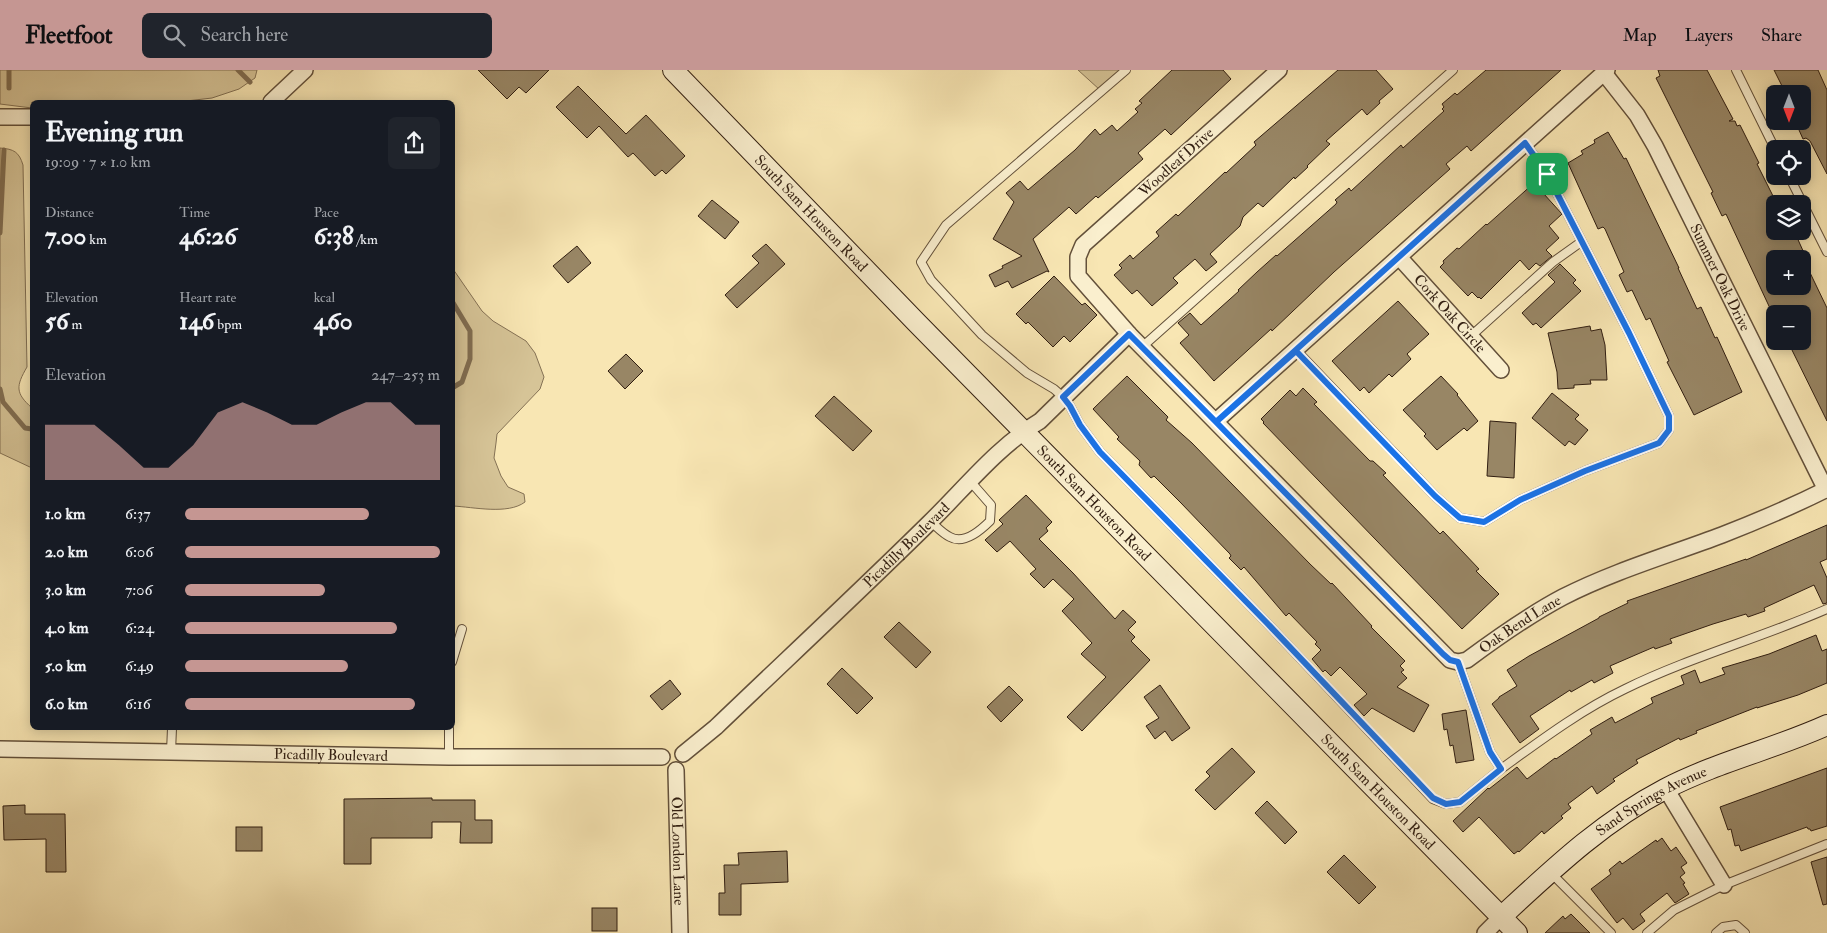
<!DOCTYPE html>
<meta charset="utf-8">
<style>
body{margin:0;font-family:"IM FELL Double Pica",serif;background:#20242c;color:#f1f3f6;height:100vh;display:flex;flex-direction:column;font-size:19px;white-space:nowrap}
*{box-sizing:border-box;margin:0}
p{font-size:16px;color:#9ea1a6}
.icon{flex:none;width:28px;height:28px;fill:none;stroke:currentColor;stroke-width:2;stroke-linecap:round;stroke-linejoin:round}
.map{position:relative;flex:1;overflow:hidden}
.panel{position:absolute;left:30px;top:30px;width:425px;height:630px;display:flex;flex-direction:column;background:#171b24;border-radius:8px;box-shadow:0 2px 12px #0003}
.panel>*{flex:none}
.needle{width:32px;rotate:180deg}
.tools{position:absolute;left:1766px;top:15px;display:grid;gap:10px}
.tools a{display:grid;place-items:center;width:45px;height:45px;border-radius:8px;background:#171b24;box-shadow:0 2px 12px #0003;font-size:25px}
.pin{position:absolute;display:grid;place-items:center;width:42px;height:42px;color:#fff;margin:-21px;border-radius:10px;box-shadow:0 2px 8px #0006}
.round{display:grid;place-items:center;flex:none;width:52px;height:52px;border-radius:8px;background:#20242c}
.head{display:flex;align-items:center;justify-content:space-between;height:85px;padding:0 15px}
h1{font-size:28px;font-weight:700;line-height:38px}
.figures{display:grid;grid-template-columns:repeat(3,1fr);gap:8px;height:85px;padding:5px 15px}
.figures div{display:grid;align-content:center}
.figures b{font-size:25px;font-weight:700}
.figures small{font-size:14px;font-weight:400}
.figures p{font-size:14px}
.chart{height:140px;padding:10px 15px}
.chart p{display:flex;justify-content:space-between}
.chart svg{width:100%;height:90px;margin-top:5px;fill:#c59692;opacity:.7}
ul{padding:0 15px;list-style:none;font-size:16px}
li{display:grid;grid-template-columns:80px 60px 1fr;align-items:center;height:38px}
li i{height:12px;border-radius:6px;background:#c59692}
header{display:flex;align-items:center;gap:30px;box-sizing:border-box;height:70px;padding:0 25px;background:#c59692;color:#111}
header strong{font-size:24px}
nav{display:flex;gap:28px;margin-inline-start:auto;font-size:18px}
.search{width:350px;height:45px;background:#20242c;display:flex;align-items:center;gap:12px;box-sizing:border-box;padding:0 18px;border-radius:8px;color:#9ea1a6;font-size:19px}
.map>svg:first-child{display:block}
.green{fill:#d6c497;stroke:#847154}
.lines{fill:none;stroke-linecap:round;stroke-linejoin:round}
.stream{stroke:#806d51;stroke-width:5}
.building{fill:#988665;stroke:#311e11;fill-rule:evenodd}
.lane-casing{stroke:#63503a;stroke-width:10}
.street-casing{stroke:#63503a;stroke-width:18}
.secondary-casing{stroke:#311e11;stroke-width:22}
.lane{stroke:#faefce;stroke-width:8}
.street{stroke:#faefce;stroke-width:15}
.secondary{stroke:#faefce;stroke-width:20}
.route-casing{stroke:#fff;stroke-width:10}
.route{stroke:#1a73e8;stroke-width:6}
.labels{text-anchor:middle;stroke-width:4;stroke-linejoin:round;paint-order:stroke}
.street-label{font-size:15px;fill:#311e11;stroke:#faefce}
</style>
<header>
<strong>Fleetfoot</strong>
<div class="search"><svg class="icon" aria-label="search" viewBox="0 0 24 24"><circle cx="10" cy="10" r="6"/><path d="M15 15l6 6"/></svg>Search here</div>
<nav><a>Map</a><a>Layers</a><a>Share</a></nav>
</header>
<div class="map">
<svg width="1827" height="863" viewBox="0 0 1827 863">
<rect width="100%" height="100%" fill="#f8e6b3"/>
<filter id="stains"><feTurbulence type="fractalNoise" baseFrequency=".004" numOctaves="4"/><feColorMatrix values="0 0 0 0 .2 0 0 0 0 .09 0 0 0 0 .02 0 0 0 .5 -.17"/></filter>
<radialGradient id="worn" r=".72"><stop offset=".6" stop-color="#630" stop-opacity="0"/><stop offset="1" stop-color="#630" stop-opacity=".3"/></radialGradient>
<g class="green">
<path d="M0,0h257l-2,8 -16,11 -27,9 -34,4h-146v6l-32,-4z"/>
<path d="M1078,0h44l-22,20z"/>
<path d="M0,78c14,1 19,4 23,17l4,202c-11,19 -12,26 5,41v60l-32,-15z"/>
<path d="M453,199l29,42 11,10 33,20 9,12 9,24 -4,12 -43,45 -1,9 -2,15 7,18 7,11 16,7 1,8c-17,13 -52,5 -72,4z"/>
</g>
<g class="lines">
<g class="stream">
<path d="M238,0l12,12"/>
<path d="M9,18v-18"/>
<path d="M0,163l4,-83"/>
<path d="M452,231l18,30v28l-8,23 -10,6"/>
<path d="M0,319l3,13 22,26 7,1"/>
</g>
</g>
<g class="building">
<path d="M478,0h71l-23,23 -7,-6 -12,12z"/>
<path d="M1172,0h51l8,9 -60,56 -6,-6 -27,24 5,6 -45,39 -2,-2 -20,18 -7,-7 -36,32 16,33 -2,-1 -35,17 -4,-7 -13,6 -6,-12 14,-7 -1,-2 20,-10 -29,-17 21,-37 -8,-9 14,-12 8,9 47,-40 20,-21 5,6 12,-10 5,6 21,-19 -3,-3 7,-6 -3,-2z"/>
<path d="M1338,0h38l17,19 -14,12 1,2 -13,12 -5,-6 -36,32 4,3 -23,22 1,1 -13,12 -1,-2 -31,30 -5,-4 -15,14 -3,9 -30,28 7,8 -11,9 -11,-12 -22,19 5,5 -26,23 -15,-16 -5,4 -18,-19 8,-7 -3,-3 11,-10 3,4 26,-23 -3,-4 20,-18 2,2 47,-44 1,1 30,-28 -2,-3z"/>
<path d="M1486,0h75l-90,81 -4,-5 -21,18 4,5 -116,103 -62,59 -1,-2 -57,52 -34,-38 9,-8 -11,-12 12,-10 11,12 38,-34 -1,-1 19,-18 19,-17 1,1 59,-52 1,-2 -2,-2 14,-12 2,3 50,-46 2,3 41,-37 -2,-2 2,-2 -2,-3 13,-11 2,2z"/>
<path d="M1658,0h49l26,49 -4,2h6l2,5 3,-1 19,38 -2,1 18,36v31h9l3,5 8,-3 9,20 -3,1 26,54v113l-38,-77 4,-3h9v-27h-27v5l-49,-105 -4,2 -11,-23 2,-1 -57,-114 4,-2zM1775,189h27v27h-27z"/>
<path d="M1774,0h44l9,20v84l-17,-33 -4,-3 -3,1 -8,-18h7v-27h-16z"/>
<path d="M578,16l48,48 20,-19 39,41 -19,18 -4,-4 -7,6 -22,-23 -5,4 -29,-31 -12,12 -31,-31z"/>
<path d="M1608,62l16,27 2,-1 53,110h-1l19,41 4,-2 14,31 2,-1 25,55 -48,23 -27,-53 2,-1 -19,-43 -4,2 -14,-30 -5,2 -8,-17 5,-3 -19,-43 -2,-2 -5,2 -30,-66 15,-9 -2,-3 14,-8 -1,-3z"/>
<path d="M1534,113l28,31 -13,12 10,12 -13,12 6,6 -12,10 -4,-3 -7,7 -9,-10 -39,39 -2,-2 -1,1 -6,-6 -4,4 -28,-29 4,-4 -1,-2 14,-13 2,1 27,-25 1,1z"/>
<path d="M712,130l27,22 -14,17 -27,-23z"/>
<path d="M766,174l19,20 -48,44 -12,-13 34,-32 -7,-7z"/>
<path d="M577,176l14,17 -23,20 -15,-17z"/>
<path d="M1560,194l16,16 -3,3 8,8 -40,37 -5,-5 -3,2 -11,-12 33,-31 -7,-7z"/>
<path d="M1054,206l28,29 3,-2 12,12 -27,27 -6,-6 -11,11 -25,-25 -2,2 -10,-10z"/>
<path d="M1398,231l31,33 -22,20 4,5 -19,18 -3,-3 -20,19 -5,-6 -4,4 -28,-30z"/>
<path d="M1590,256l1,5 10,-2 4,16 2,35h-17l1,4 -17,1v3l-16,1 -1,-17 -9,-39z"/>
<path d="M626,284l17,17 -18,18 -17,-18z"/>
<path d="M1127,306l41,41 -2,3 26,23 118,121 21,20 1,-1 40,43 -1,1 34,34 -5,5 4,4 -3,2 6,6 -10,9 32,18 -15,27 -42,-24 -8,8 -10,-11 13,-11 -27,-27 -9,9 -6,-6 -2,2 -11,-13 9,-9 -6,-6 2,-2 -28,-29 -3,3 -42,-49 -3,3 -12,-12 2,-2 -1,-2 -49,-51 -27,-27 -3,2 -12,-13 1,-4 -23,-22 2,-2 -26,-28z"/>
<path d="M1441,306l17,18 -1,1 21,26 -11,10 -3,-3 -27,22 -13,-14 2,-2 -23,-24z"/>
<path d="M1303,318l14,14 -3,2 56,57h3l13,12 -3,2 57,59 3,-3 36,38 -3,2 23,23 -37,35 -199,-206 1,-1 -3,-3 29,-29 6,6z"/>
<path d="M1552,323l27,22 -4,4 13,11 -13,15 -6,-4 -4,5 -33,-28z"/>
<path d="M834,326l38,35 -19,20 -38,-35z"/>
<path d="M1490,351l26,2 -2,55 -27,-2z"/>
<path d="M1026,425l26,27 -6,6 2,3 -9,8 34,34 42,46 8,-9 13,12 -8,8 7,7 -4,4 19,19 -68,71 -15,-14 39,-40 -25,-23 11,-11 -30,-32 12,-12 -21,-20 -9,9 -14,-14 6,-5 -26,-28 -13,11 -12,-12 18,-16 -4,-4z"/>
<path d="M1827,455v34l-7,3 7,16v25l-4,1 -9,-19 -50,23 1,3 -17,6 -2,-3 -33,10 -43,15 2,4 -17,6 -1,-2 -14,6 -30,13 3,7 -19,10 -2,-3 -21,12 -1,-2 -40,26 9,13 -19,14 -28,-39 7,-6v-1l18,-11 -10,-16 22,-14 70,-38v-1l29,-14 -1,-2 119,-42v1z"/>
<path d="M899,552l32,30 -15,16 -32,-31z"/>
<path d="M1816,565l6,16 5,-2v34l-29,12 -41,13v-1l-61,24 1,2 -17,7 -1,-2 -43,22 2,3 -25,16 2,2 -18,13 -5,-8 -24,18 3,4 -10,8 2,2 -19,16 -2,-3 -23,21 -1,-1 -4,3 -35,-37 -16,15 -10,-11 35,-33 1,1 28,-22 10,12 28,-21 1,1 36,-25 -2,-4 22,-13 3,6 38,-20 -2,-5 33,-14 -3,-8 14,-6 5,13 25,-9 -3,-6 47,-14z"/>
<path d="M842,598l31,30 -16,16 -30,-30z"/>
<path d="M670,610l11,14 -19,16 -12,-14z"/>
<path d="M1160,615l30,43 -18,13 -7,-10 -10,8 -9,-13 13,-8 -15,-21z"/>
<path d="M1009,616l14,14 -22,22 -14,-15z"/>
<path d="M1466,640l8,50 -18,3 -3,-18 -3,1 -3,-17 -3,1 -2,-16z"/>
<path d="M1232,678l23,24 -40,38 -20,-20 15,-14 -4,-4z"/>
<path d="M1827,698v58l-16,5 -1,-2h-2l-1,-2 -66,24 -2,-6 -4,1 -4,-17 -3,1 -8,-23z"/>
<path d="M432,728v2h43v20h17v23h-32l1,-21h-29v16h-61v26h-27v-65z"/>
<path d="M1267,731l30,31 -12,12 -30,-31z"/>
<path d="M25,735v9h40l1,58h-20v-33l-42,1 -1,-34z"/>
<rect x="236" y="757" width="26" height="24"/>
<path d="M1662,768l9,13 5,-4 11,16 -6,4 4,6 -5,4 5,6 -2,1 6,10 -14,9 -8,-10 -27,21 5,7 -12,9 -10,-12 -6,5 -26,-34 20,-15 -2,-4 11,-9 2,3 34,-24 1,2z"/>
<path d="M787,781l1,31 -47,2v31h-22v-22h6l-1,-28h15l-1,-12z"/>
<path d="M1344,785l32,32 -17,17 -32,-32z"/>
<path d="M1827,787v47l-4,1 -12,-43z"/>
<rect x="592" y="838" width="25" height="23"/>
<path d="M1571,844l19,19h-45l18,-17 2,3z"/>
</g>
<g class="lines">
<g class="lane-casing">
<g id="lane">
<path d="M1126,0l-180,155 -25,37 10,18 51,55 45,38 27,16 9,8 7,9 10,19 20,27 167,171 166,176 13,5 14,-2 41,-33 -11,-17 -32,-90"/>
<path d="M1736,0l39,79"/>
<path d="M1789,106l38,76"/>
<path d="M1471,266l82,-74 28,-20"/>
<path d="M1142,277l311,-277"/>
<path d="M1297,281l138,145 25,22 24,4 36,-22 65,-29 74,-28 10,-13v-14l-40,-83 -82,-159 -22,-31"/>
<path d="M931,452c6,5 12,12 19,15 14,8 31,-7 40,-16l1,-16 -21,-24"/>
<path d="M452,592l10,-33"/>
<path d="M171,682l1,-24"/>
<path d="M449,687v-29"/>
<path d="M1501,699c40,-29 80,-59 124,-80 65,-32 136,-51 202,-80"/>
<path d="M1551,803l60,60"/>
<path d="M1647,863l27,-23 50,-25 103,-41"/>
<path d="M1716,863l7,-6 13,-2 9,8"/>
</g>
</g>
<g class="street-casing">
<g id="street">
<path id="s1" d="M1279,0l-196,175 -5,12v19l51,58 321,326 8,2 9,-2c31,-23 62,-45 96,-63 51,-26 106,-42 159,-62 36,-14 71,-29 105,-46"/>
<path id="s2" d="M1604,3l33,42 18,31 171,344"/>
<path d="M271,32l34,-32"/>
<path d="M0,47h32"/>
<path id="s3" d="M1399,187l102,113"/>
<path d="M1216,351l391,-351"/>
<path id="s4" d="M0,679l449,8h213"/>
<path id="s5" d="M683,684l33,-27c71,-68 143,-135 213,-204 36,-35 68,-76 111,-102l89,-87"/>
<path id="s6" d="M676,700l4,163"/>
<path d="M1666,719l58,96"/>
<path d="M1485,863l16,-16"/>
</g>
</g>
<g class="secondary-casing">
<g id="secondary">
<path id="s7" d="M673,0l243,252 601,611"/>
<path id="s8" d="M1501,847c52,-48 101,-95 164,-128 52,-27 109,-40 162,-64"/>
</g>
</g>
<use href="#lane" class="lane"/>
<use href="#street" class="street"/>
<use href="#secondary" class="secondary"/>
</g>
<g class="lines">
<g class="route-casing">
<path id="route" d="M1547,104l-22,-31 -309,279 -87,-88 -66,63 7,9 10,19 20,27 167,171 166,175 13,6 14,-2 41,-33 -11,-17 -32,-90 -8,-2 -7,-6 -227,-232 80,-71 139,145 25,22 24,4 36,-22 65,-29 74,-28 10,-13v-14l-40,-83 -82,-159"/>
</g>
<use href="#route" class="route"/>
</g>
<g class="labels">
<g class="street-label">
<text transform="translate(1176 92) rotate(-42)" y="5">Woodleaf Drive</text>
<text dy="5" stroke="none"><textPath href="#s7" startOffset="199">South Sam Houston Road</textPath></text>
<text dy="5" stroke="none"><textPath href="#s2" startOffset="236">Summer Oak Drive</textPath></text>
<text dy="5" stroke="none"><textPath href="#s3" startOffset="76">Cork Oak Circle</textPath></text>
<text dy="5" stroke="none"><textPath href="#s7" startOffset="604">South Sam Houston Road</textPath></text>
<text dy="5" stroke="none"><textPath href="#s5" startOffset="306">Picadilly Boulevard</textPath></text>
<text dy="5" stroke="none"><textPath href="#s1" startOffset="911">Oak Bend Lane</textPath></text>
<text dy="5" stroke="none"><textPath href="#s4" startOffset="331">Picadilly Boulevard</textPath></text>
<text dy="5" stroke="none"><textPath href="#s7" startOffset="1009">South Sam Houston Road</textPath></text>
<text dy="5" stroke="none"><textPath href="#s8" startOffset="191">Sand Springs Avenue</textPath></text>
<text dy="5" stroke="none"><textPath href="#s6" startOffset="81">Old London Lane</textPath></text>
</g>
</g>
<rect width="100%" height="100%" filter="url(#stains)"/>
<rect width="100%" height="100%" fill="url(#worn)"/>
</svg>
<div class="tools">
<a><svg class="needle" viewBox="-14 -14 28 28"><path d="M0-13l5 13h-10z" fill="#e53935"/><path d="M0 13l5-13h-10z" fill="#9ea1a6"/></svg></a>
<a><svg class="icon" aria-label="locate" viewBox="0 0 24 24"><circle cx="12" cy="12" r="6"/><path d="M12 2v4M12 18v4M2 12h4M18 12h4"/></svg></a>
<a><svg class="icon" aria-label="layers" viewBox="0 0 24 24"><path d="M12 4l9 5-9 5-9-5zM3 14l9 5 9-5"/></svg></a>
<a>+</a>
<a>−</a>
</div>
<div class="pin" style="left:1547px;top:104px;background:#1e9e55"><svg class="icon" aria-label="arrive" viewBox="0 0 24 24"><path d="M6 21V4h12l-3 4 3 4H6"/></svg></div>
<section class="panel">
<div class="head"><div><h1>Evening run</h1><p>19:09 · 7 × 1.0 km</p></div><a class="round"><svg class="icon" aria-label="share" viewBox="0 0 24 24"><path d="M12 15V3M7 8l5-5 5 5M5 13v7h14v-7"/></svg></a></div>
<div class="figures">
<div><p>Distance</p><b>7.00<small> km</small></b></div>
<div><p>Time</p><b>46:26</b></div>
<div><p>Pace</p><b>6:38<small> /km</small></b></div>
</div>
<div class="figures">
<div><p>Elevation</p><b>56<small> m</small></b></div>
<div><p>Heart rate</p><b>146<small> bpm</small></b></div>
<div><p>kcal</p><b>460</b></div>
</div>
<div class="chart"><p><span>Elevation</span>247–253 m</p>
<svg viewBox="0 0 160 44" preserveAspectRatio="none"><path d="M0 44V17L10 17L20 17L30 27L40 38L50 38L60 27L70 11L80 6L90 11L100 17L110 17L120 11L130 6L140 6L150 17L160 17V44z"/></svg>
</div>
<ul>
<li><b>1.0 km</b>6:37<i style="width:72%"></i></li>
<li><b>2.0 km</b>6:06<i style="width:100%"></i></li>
<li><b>3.0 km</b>7:06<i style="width:55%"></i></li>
<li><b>4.0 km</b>6:24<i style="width:83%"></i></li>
<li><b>5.0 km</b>6:49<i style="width:64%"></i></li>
<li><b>6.0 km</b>6:16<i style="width:90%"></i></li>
</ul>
</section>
</div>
